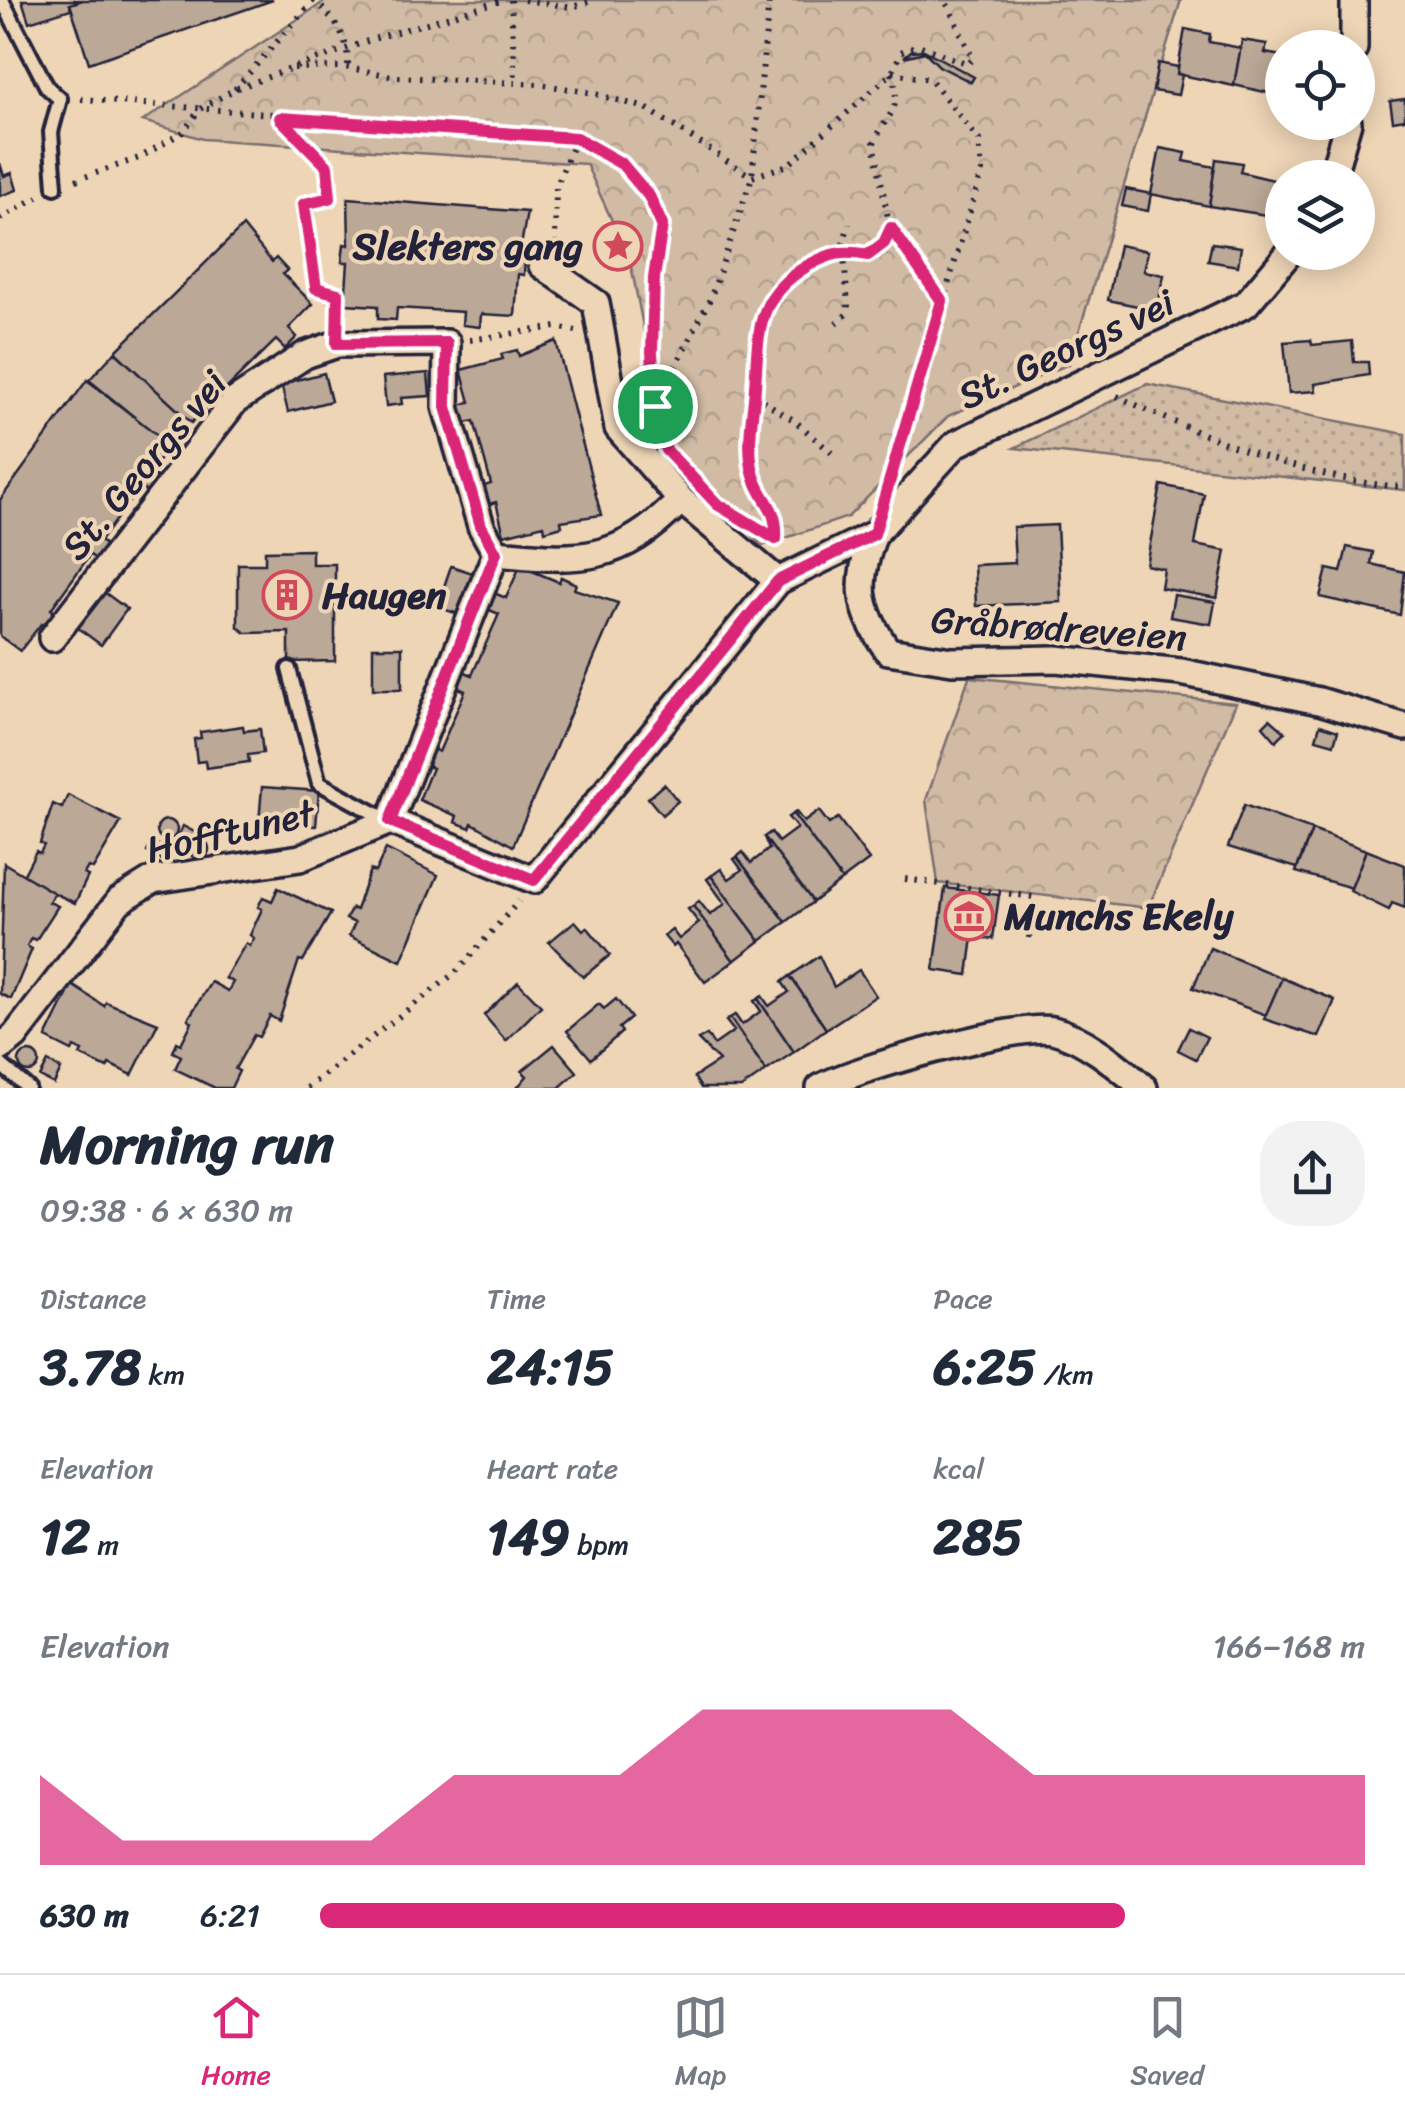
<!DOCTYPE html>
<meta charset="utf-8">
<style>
body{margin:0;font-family:Sriracha,sans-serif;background:#f2f2f3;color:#1f2937;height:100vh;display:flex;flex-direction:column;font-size:38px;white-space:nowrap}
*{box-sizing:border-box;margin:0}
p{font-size:32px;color:#747a83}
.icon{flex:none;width:55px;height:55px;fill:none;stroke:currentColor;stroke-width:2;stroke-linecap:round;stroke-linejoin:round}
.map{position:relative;height:1088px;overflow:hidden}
.drawer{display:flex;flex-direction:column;background:#fff;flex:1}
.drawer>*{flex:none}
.buttons{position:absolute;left:1265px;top:30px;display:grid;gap:20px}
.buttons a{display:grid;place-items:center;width:110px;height:110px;border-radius:50%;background:#fff;box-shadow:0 5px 25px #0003;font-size:50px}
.pin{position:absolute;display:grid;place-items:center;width:85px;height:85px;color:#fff;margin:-42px;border:5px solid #fff;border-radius:50%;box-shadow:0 2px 10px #0007}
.round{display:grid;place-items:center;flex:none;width:105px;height:105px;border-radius:40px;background:#f2f2f3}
.overview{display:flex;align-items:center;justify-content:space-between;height:170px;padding:0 40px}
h1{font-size:55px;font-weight:800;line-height:75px}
.metrics{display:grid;grid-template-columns:repeat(3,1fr);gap:15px;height:170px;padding:10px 40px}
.metrics div{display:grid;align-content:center}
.metrics b{font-size:50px;font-weight:800}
.metrics small{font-size:28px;font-weight:400}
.metrics p{font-size:28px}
.chart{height:280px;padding:20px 40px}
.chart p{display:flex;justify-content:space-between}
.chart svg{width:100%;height:180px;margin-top:10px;fill:#db2777;opacity:.7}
ul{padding:0 40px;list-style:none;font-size:32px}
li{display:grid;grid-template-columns:160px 120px 1fr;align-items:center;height:75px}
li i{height:25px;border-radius:12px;background:#db2777}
.tabs{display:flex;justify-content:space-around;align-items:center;height:140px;border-top:2px solid #e0e1e3;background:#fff;font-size:28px;color:#747a83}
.tabs a{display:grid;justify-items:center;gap:5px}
.tabs .selected{color:#db2777}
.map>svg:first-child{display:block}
.grass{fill:url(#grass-dots);stroke:#7a6e70;stroke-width:2.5}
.forest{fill:url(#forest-crowns);stroke:#7a6e70;stroke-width:2.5}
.building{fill:#bba897;stroke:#22223b;stroke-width:2.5}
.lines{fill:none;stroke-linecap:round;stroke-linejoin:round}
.service-casing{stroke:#22223b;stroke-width:20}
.minor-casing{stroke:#22223b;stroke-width:32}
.path{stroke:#22223b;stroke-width:6;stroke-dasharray:2.5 8;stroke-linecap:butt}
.service{stroke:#eed5b6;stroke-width:12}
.minor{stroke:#eed5b6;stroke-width:25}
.route-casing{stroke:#fff;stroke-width:20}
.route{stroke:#db2777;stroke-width:12}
.labels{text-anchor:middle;stroke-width:8;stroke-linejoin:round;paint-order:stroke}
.poi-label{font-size:38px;font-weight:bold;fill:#22223b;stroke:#eed5b6;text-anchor:start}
.street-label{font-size:38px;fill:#22223b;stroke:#eed5b6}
</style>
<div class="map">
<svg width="1405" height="1088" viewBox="0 0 1405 1088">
<defs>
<pattern id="grass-dots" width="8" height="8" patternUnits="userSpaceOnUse" patternTransform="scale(2.5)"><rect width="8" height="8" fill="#d1bba4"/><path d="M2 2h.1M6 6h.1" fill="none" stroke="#b3a08e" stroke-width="1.8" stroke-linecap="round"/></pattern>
<pattern id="forest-crowns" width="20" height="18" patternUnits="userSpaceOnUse" patternTransform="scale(2.5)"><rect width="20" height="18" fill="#d1bba4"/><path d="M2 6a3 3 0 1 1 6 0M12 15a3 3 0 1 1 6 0" fill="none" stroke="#b3a08e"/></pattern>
</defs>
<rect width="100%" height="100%" fill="#eed5b6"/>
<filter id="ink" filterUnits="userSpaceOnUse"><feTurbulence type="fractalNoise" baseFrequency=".01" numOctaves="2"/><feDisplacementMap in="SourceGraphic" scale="20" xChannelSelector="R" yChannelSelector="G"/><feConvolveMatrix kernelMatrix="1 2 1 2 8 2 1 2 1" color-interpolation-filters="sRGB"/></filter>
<g filter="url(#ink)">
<path class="grass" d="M1147,384l258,50v56l-391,-42z"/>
<g class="forest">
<path d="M327,0h854l-112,364 -121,52 -100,101 -86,29 -97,-107 -35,-179 -44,-96 -383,-25 -60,-18z"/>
<path d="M969,677l267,26 -88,205 -210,-25 -12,-83z"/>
</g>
<g class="building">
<path d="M22,0h61l-13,4 1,5 -42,13z"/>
<path d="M83,0h190l-184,63 -19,-59z"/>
<path d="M1185,29l25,5 -1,8 32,6 -7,38 -57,-12z"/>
<path d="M1242,40l25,4 -2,9 17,3v40l-48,-11z"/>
<path d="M924,50l50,27 -3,5 -32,-16 -14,-14 -21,5 7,-6z"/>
<path d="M1158,63l20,4 -1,7 5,1 -4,20 -25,-4z"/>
<path d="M1405,99v20l-12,2 -3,-20z"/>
<path d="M1160,148l26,5 -2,8 31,6 -6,39 -58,-12z"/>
<path d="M1216,159l26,4 -2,9 42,10 -3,35 -70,-11z"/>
<path d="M0,163l4,13 8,-3 5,17 -17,6z"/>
<path d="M1126,189l25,5 -3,17 -26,-5z"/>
<path d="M348,198l179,14 -8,45h6l-1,18 -6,-1 -3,42 -34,-2 -1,13 -18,-2 1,-13 -66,-4 -1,12 -18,-1v-13l-33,-2 3,-42h-6l2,-18 5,1z"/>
<path d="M243,226l29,36 4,-4 11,12 -4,4 30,30 -24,24 8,9 -12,12 -9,-9 -48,47 9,9 -13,13 -9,-10 -24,24 -76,-71z"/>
<path d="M1212,243l29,4 -3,19 -30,-5z"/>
<path d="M1119,245l29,6 -4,20 20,4 -7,35 -49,-10z"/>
<path d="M1311,340l1,5 40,-4 2,21h14l1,13 -54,9 1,7 -27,2 -5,-51z"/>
<path d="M556,341l45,174 -40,6 1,5 -17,5 -1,-6 -40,10 -8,-33 -13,4 -5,-18 13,-4 -17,-63 -12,3 -5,-18 13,-4 -9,-32 42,-11 -2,-5 16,-4 2,6z"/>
<path d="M115,352l66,61 -21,25 -71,-58z"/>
<path d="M324,373l7,28 -43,11 -7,-28z"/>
<path d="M428,373l2,23 -29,2 1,6 -16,2 -3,-29z"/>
<path d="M87,380l83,65 -20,27 11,9 -11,14 -10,-8 -40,54 11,8 -10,14 -11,-8 -39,54 10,8 -10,14 -10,-7 -21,27 -20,-15v-136z"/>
<path d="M1161,485l43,9 -9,51 31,6 -9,47 -56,-10 3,-19 -18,-4z"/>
<path d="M1057,525l4,77 -85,4 -2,-41 41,-2 -2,-36z"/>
<path d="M1347,547l26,5 -2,12 34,8 -5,43 -80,-18 7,-28 14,3z"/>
<path d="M312,550v14h23v97l-46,1v-30l-43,1 -8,-6v-63h27v-13z"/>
<path d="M451,566l28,9 -15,41 -27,-9z"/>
<path d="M520,566l39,16 2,-5 15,7 -2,5 44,14 -105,243 -41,-23 -2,5 -15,-6 2,-6 -38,-16 13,-32 -12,-5 7,-17 12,6 26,-61 -11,-5 7,-16 11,5 27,-61 -12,-5 7,-16 12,5z"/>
<path d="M104,592l23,17 -26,36 -23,-17z"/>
<path d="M1174,595l41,7 -4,22 -41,-7z"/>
<rect x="373" y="647" width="29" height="42"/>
<path d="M1270,719l15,13 -9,9 -13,-15z"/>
<path d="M1320,725l18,6 -4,13 -18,-5z"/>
<path d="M243,726l1,5 16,-2 3,24 -15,2 1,7 -43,6 -1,-7 -8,1 -3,-23 7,-1 -1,-6z"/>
<path d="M664,784l14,17 -16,14 -14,-17z"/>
<path d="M262,787l57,4 -3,35 -57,-4z"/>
<path d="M68,795l53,27 -28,47 -5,-2 -4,7 4,2 -13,27 -53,-25 14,-27 4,2 4,-8 -4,-2 13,-39 9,4z"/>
<path d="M1244,805l68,25 -15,38 -69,-21z"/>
<path d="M819,811l10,13 9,-6 31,42 -27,20 -49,-66 3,-2 8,10z"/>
<path d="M793,814l49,66 -29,22 -49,-65 7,-5 7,10 19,-14 -9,-11z"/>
<circle cx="167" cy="830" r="10"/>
<path d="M183,826l15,8 -6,9 -14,-7z"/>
<path d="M1312,830l54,20 -14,38 -56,-16z"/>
<path d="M764,837l49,65 -27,20 -49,-65 6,-5 8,11 18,-14z"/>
<circle cx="199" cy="849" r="10"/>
<path d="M152,842l15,7 -5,11 -15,-8z"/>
<path d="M386,849l52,26 -37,86 -52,-25 6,-13 -9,-4 6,-11 4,2 14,-40 5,2z"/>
<path d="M1366,850l39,15v43l-13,-5 -3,7 -39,-19z"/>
<path d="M737,857l49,65 -26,19 -49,-65 10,-7 8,10 13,-9 -8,-11z"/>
<path d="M4,863l50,30 -5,9 9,4 -22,34 -5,-2 -4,8 5,3 -21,50 -11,-5z"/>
<path d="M711,876l49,65 -26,20 -41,-55 6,-5 11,14 15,-11 -18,-25z"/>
<path d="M278,888l53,25 -28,48 -4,-1 -20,61 -9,-5 -11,21 -5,-2 -19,34 4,2 -8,17h-16l-40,-19 6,-13 -8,-4 4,-10 4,2 11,-22 -4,-3 23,-37 17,9 5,-9 -8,-4 21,-35 4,3 4,-8 -4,-3 12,-26 -4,-2 5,-10 9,4z"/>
<path d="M945,888l54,7 -6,44 -20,-2 -5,38 -34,-5z"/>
<path d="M693,906l41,55 -29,21 -29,-38 -3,3 -9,-11 8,-6 7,9 20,-16 -11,-14z"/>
<path d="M575,921l8,9 4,-3 23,28 -27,22 -34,-35z"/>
<path d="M1210,948l72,30 -16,37 -73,-27z"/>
<path d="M819,956l15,31 25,-17 17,26 -50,33 -36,-53z"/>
<path d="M790,976l36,53 -32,23 -36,-53 4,-3 7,10 20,-14 -7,-10z"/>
<path d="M1282,978l53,22 -16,37 -55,-18z"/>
<path d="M518,982l23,24 -35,35 -22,-26z"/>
<path d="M72,985l32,21 2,-4 52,21 -26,52 -23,-11 -2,4 -27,-13 2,-4 -8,-4 -2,4 -26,-13z"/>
<path d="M616,999l15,19 -12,10 3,4 -31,27 -24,-28 32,-27 5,5z"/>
<path d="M758,999l36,53 -28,19 -36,-53 5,-3 7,10 19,-14 -7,-10z"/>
<path d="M730,1018l36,53 -25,17h-40l-7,-11 25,-16 -21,-21 9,-5 7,10 20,-14 -8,-10z"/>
<path d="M1189,1028l18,9 -11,22 -18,-9z"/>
<path d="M554,1045l23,27 -18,16h-42l10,-12 -5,-5z"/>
<circle cx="29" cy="1062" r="10"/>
<path d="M48,1062l13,7 -7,15 -14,-7z"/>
</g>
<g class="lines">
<g class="service-casing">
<g id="service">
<path d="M2,0l45,87 13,12 -9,33 4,55"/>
<path d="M289,669l30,114 68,37"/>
<path d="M0,1064l28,24"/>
</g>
</g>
<g class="minor-casing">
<g id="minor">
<path d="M1354,48v-48"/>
<path d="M1332,178l16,-56"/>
<path d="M542,265l54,38 22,125 63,72 97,81"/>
<path d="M874,534c-19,50 -16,73 14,117l64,10 104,-2 125,13 138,29 86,26"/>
<path d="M52,638l183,-237 70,-46 32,-11 110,-1 -1,64 35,119 15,27c85,8 122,11 185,-53"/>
<path d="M390,821l106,-268"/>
<path d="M0,1048l15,-12 104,-135 34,-21 147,-22 90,-37 144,59 244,-299 96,-47 82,-90 290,-140 44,-52"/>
<path d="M820,1088c32,-19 198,-65 233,-58 33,8 66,37 91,58"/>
</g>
</g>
<g class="path">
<path d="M314,0c22,21 35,37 34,68"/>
<path d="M511,0l4,83"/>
<path d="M524,0l48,7 23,-7"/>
<path d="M294,68l50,-1 53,10 141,7 50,8 58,16 106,69 36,-12 104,-92 9,-21 7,-4 13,-2 47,18 5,-5 -28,-59"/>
<path d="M892,73l38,6 49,61 3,31 -89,298"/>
<path d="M892,73c11,39 -4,38 -18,70l15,81 53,77"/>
<path d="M235,89l79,-89"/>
<path d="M81,99l495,39c33,19 77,43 85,86 3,15 -6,37 -7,53 -5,51 -4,107 8,156"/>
<path d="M280,119l47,47 3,33 -27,5 13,84 23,6 -1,24"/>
<path d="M76,180l63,-22 44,-26 17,-23 35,-20 138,-50 131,-39"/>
<path d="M0,219l38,-22"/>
<path d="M555,243l1,-55 19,-49"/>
<path d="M836,323l11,-9 1,-9 -5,-61 6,-20"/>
<path d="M470,340l86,-13 20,4"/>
<path d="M754,395l41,26 38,33"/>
<path d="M1117,396c84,40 195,86 288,91"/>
<path d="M656,405l55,-108 41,-120 17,-177"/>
<path d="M776,539c2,-33 -13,-35 -22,-63 -8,-27 -2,-58 0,-85 5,-57 -1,-95 55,-126 22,-12 34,-15 58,-10l17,-12 7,-16"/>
<path d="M905,879l128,18 -4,41"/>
<path d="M307,1088l149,-116 63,-71"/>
</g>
<use href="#service" class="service"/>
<use href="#minor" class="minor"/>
</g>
</g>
<g class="lines" filter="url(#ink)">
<g class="route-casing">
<path id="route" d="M280,118l296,20 46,26 27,32 13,29 -8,53 -2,74 3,54 11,44 51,54 59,35c2,-33 -13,-35 -22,-63 -7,-24 -3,-53 0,-77 6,-60 -4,-100 55,-134 22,-12 34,-15 59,-10l16,-12 7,-15 51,73 -68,233 -96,47 -244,299 -144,-59 106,-268 -15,-27 -35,-119 1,-64 -110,1 1,-50 -22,-6 -12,-84 26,-6 -3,-32z"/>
</g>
<use href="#route" class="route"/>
</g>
<defs>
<g id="sight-ring" transform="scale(2.5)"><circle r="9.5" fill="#eed5b6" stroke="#d1495b" stroke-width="1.5"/><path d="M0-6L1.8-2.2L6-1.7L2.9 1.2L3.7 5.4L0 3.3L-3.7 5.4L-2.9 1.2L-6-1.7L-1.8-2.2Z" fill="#d1495b"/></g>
<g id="building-ring" transform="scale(2.5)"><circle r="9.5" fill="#eed5b6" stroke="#d1495b" stroke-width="1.5"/><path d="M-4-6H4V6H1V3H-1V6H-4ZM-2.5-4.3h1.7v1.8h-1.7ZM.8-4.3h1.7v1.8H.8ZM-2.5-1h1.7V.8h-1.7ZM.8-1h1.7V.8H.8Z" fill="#d1495b"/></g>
<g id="museum-ring" transform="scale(2.5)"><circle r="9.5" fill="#eed5b6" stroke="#d1495b" stroke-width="1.5"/><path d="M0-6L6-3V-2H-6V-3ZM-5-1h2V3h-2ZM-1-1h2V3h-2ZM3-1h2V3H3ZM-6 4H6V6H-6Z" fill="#d1495b"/></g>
</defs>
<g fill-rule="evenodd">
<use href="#sight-ring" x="618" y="246"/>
<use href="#building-ring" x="287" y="595"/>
<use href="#museum-ring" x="969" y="916"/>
</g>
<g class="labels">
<g class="poi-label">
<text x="583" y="259" text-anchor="end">Slekters gang</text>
<text x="322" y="608">Haugen</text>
<text x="1004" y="929">Munchs Ekely</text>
</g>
<g class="street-label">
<text transform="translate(1066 349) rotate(-25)" y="13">St. Georgs vei</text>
<text transform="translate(144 465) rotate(-50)" y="13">St. Georgs vei</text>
<text transform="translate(1059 628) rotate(4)" y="13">Gråbrødreveien</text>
<text transform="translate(230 831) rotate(-13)" y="13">Hofftunet</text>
</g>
</g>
</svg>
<div class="buttons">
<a><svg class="icon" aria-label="locate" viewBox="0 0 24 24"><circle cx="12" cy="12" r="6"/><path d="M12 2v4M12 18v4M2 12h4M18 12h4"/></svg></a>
<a><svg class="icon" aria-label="layers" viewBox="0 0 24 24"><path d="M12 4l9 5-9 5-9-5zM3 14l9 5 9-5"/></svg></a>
</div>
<div class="pin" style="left:655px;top:406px;background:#1e9e55"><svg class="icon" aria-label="arrive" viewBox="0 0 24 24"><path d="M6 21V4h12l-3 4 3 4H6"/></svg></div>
</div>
<section class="drawer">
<div class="overview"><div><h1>Morning run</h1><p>09:38 · 6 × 630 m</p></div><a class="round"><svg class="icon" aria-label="share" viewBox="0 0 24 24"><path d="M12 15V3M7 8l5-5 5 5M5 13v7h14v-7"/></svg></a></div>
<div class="metrics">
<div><p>Distance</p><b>3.78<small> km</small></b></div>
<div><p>Time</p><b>24:15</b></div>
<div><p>Pace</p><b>6:25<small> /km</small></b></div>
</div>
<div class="metrics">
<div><p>Elevation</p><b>12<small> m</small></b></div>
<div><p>Heart rate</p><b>149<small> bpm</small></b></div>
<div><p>kcal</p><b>285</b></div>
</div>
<div class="chart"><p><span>Elevation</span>166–168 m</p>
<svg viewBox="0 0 160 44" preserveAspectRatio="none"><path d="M0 44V22L10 38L20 38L30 38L40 38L50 22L60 22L70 22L80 6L90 6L100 6L110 6L120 22L130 22L140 22L150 22L160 22V44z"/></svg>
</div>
<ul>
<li><b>630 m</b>6:21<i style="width:77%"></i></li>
</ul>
</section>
<nav class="tabs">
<a class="selected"><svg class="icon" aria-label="home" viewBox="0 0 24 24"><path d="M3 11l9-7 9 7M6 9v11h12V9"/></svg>Home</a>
<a><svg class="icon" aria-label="map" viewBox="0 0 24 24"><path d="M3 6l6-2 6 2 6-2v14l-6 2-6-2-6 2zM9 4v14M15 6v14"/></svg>Map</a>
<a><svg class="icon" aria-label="saved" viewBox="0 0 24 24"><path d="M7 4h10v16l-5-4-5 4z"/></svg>Saved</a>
</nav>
